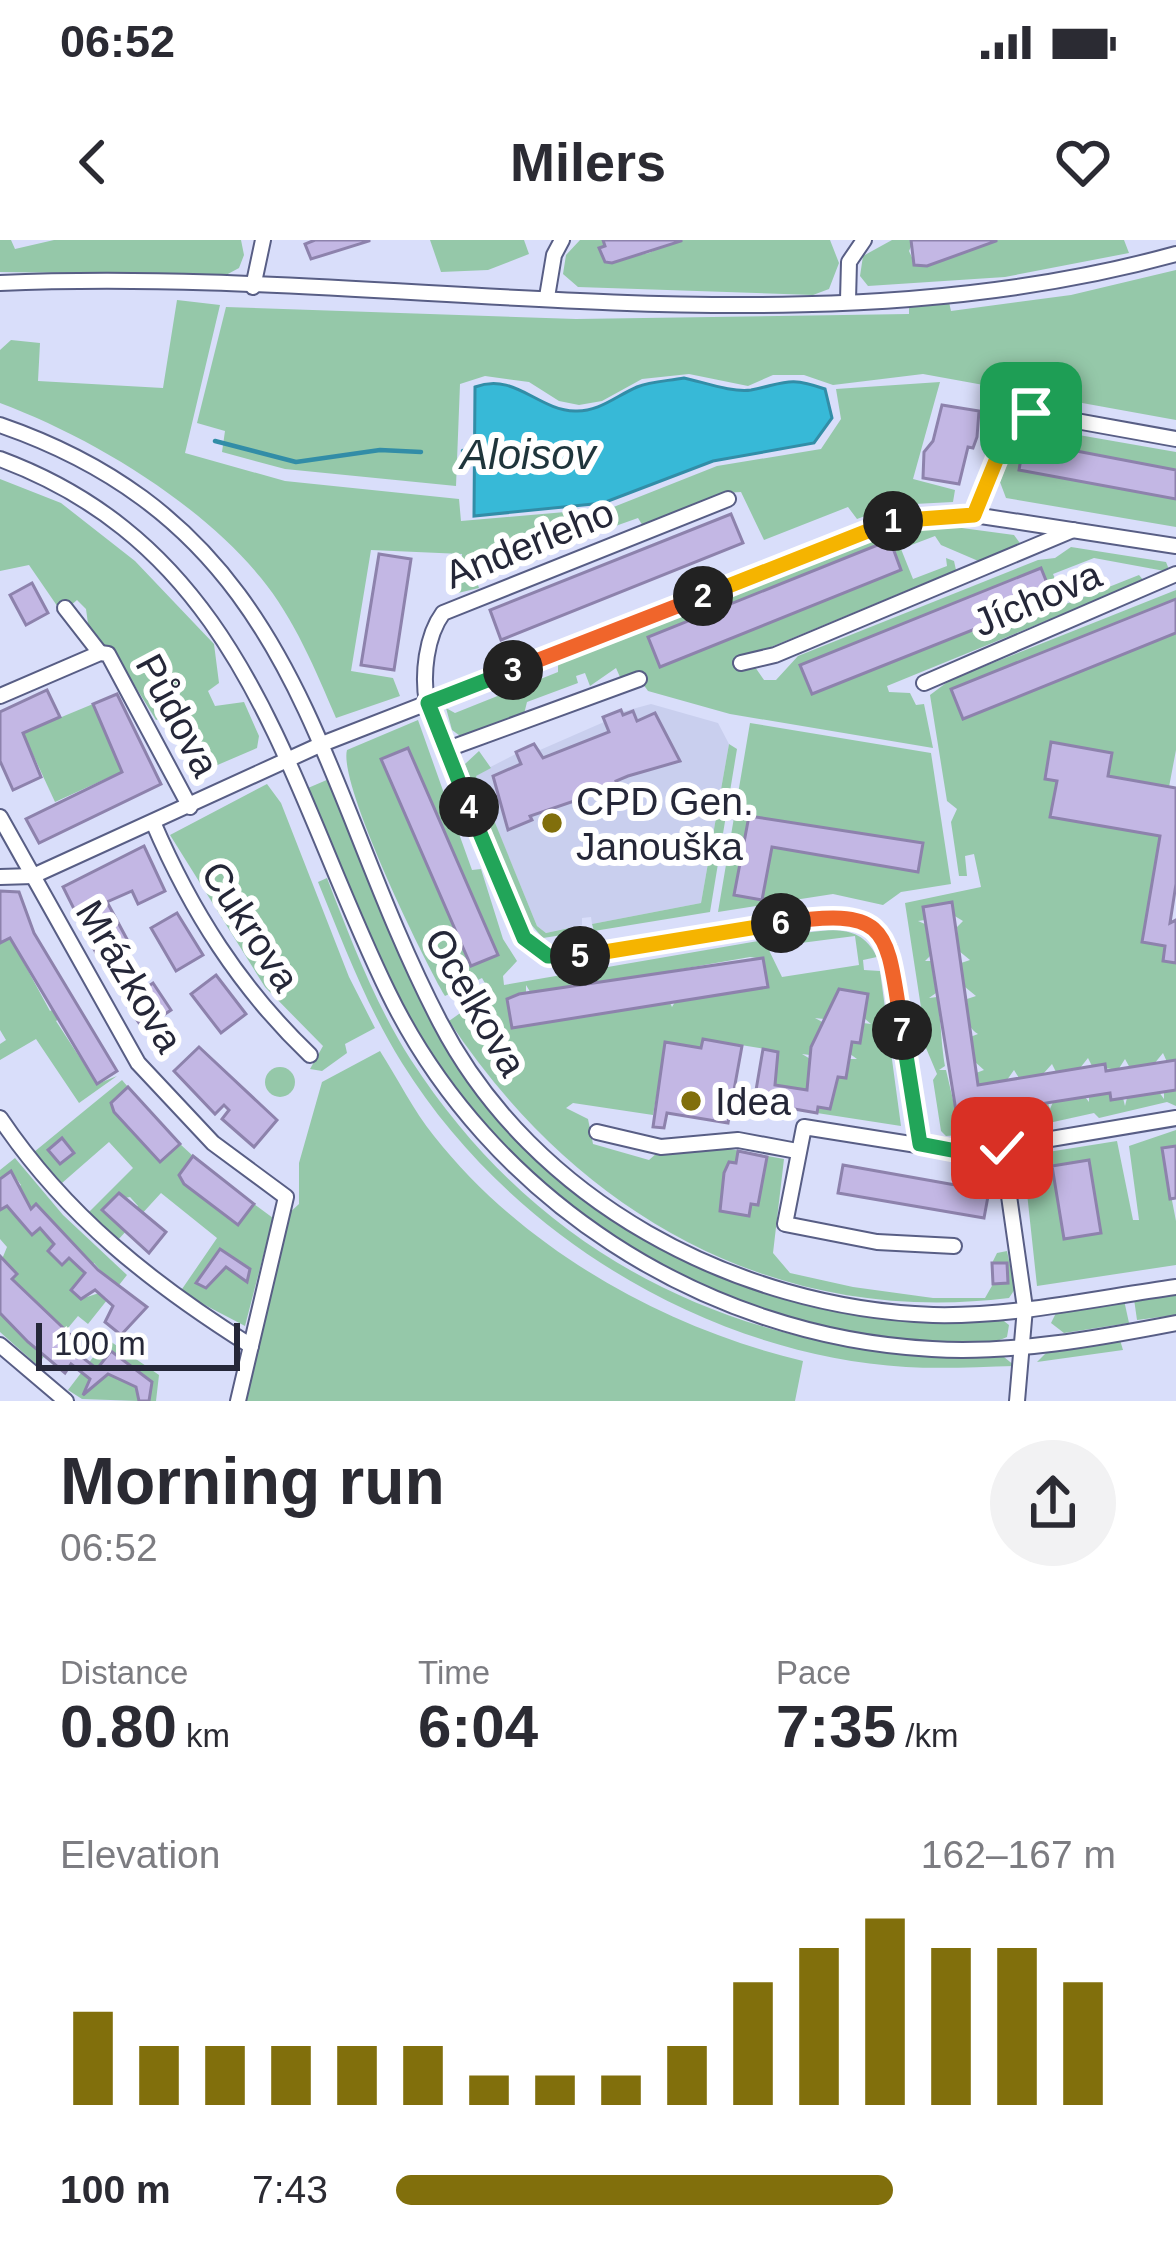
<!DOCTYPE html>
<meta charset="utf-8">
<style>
body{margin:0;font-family:Arial,sans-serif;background:#f2f2f3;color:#2b2b33;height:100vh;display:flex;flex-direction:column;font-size:45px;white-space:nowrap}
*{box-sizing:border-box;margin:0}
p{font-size:39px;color:#7c7c81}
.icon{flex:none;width:66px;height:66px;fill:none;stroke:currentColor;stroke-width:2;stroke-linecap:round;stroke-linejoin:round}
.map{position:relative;height:1161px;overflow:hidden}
.details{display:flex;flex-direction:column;background:#fff;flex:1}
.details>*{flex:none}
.scale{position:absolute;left:36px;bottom:30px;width:204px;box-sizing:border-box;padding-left:12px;border:6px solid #252738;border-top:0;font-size:33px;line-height:42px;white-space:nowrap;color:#252738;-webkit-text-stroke:9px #fff;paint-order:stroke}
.pin{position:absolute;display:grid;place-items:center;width:102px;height:102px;color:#fff;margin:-51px;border-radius:24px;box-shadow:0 6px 18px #0006}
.km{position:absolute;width:60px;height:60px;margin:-30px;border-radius:50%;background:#222;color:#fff;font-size:33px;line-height:60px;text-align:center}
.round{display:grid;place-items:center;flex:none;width:126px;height:126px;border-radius:63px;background:#f2f2f3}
.overview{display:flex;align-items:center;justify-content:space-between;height:204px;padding:0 60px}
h1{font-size:66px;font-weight:700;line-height:90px}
.stats{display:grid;grid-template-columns:repeat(3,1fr);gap:18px;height:204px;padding:12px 60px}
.stats div{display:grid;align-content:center}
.stats b{font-size:60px;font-weight:700}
.stats small{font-size:33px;font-weight:400}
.stats p{font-size:33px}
.chart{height:336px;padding:24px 60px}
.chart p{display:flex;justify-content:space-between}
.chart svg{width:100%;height:216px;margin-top:12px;stroke:#816f0c;stroke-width:6}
ul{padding:0 60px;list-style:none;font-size:39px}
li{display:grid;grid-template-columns:192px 144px 1fr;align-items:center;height:90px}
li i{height:30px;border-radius:15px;background:#816f0c}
.status{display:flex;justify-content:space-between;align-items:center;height:84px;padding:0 60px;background:#fff;direction:ltr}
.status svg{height:33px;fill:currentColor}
header{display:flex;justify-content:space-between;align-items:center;height:156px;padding:0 60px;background:#fff;font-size:54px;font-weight:700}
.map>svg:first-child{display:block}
.built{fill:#c9cfee}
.green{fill:#95c8a9;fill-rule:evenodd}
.water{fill:#37b9d7;stroke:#328da7;stroke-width:3}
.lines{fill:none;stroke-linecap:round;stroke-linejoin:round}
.stream{stroke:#328da7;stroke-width:4.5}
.building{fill:#c3b7e4;stroke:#8d82ac;stroke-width:3}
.minor-casing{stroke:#585e85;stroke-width:18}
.minor{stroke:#fff;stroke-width:14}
.split-1-casing{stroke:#fff;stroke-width:24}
.split-2-casing{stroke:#fff;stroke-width:24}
.split-3-casing{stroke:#fff;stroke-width:24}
.split-4-casing{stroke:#fff;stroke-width:24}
.split-5-casing{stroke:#fff;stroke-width:24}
.split-6-casing{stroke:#fff;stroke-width:24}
.split-7-casing{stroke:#fff;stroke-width:24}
.split-8-casing{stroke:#fff;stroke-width:24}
.split-1{stroke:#f5b400;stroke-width:15}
.split-2{stroke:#f5b400;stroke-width:15}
.split-3{stroke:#f0652b;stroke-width:15}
.split-4{stroke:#22a559;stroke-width:15}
.split-5{stroke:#22a559;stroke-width:15}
.split-6{stroke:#f5b400;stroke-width:15}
.split-7{stroke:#f0652b;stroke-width:15}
.split-8{stroke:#22a559;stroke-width:15}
.poi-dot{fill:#816f0c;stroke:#fff;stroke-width:4.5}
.labels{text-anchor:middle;stroke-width:12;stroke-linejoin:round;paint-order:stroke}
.street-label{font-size:39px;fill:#252738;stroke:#fff}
.poi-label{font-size:39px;fill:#252738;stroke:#fff;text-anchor:start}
.water-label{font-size:42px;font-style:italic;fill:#1f353b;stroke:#fff}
</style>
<div class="status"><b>06:52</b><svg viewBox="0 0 49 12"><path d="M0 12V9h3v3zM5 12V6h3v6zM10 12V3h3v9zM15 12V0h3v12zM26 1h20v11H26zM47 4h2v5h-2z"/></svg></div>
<header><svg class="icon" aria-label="back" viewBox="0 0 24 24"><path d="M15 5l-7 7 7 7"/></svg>Milers<svg class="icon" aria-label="heart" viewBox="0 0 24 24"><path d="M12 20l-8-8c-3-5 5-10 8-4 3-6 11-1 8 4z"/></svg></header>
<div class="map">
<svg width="1176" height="1161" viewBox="0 0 1176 1161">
<rect width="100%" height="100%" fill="#d9defa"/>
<path class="built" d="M651,464l67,19 11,21 -28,159 -109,21 -1,-7 -9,1v7l-36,8 -9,-7 -62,-151 60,-31 5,6 64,-28 -1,-5z"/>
<g class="green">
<path d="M0,0h11l4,9 39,-9h187l3,15 -5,13 -13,7 -226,-3z"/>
<path d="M430,0h94l5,14 -41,16 -47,2z"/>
<path d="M580,0h23l3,22 43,-9 28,-13h153l9,23 -10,26 -16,6 -235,-8 -15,-13 3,-19z"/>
<path d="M892,0h22l-5,11 6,13 43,-9 33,-15h133l5,13 -124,24 -137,9 -8,-10 3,-20z"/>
<path d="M1176,30v150l-253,-46 -90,11 -29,-10h-31l-25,11 -59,-12 -47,5 -40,22 -23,4 -20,-4 -30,-19 -44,-6 -25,8 -4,102 -171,-17 -63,-17 3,-21 -28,-8 29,-116 350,12 333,-5v-9l40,-3 2,9 120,-16z"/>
<path d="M177,60l43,5 -35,148 100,28 174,18 2,22 150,-13 106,-42 104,-17 20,-30 -5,-30 104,-7 -27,97 42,11 -2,12 -58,3 -38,14 -9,-12 -84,33 -23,-48 -17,1 -81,33 -5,-8 -163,58 4,12 -21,5 4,-39 -91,-4 -20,121 42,7 7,18 -64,22c-20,-47 -42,-100 -75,-140 -62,-76 -170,-141 -261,-175v-53l11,-10 29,3 -2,38 125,7z"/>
<path d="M1033,187l143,25v18l-151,-29 -6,28 157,30v28l-170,-29 -6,-16 15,-40z"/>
<path d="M0,239l61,24 74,58 79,83 5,39 -11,8 7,15 29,-4 15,34 -2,12 -65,28 -28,-59 -8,3 -34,-55 -33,-34 -3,-22 -9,-9 -15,13 -33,-48 -29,6z"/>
<path d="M932,284l82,11 8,11 -39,17 -42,-18 -6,-9 -34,13 12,30 34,-13 -1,-8 8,3 2,9 -221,92 1,6 19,-1 9,13h12l22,-24 240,-96 17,-2 16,-11 95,15 4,10 -76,-14 -41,16 13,30 73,-29 5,6 -257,105 2,6 21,1 6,12 8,-1 9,44 -203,-34 -82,-23 -5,-7 -10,2 -4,-12 -9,3 -4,-9 -26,18 -5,-13 -9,3 2,7 -51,19 -3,12 -61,24 -11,-8 -6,-22 9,5 103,-41v-10l316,-126zM1041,329l11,29 -241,96 -11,-29z"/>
<path d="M1176,350v9l-225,91 138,-22 87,-35v117l-7,37 -61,-11 3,-23 -59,-11 -7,36 12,3 -6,36 96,17 17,-22 -22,129 23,5 -2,15 13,2v97l-9,2 -4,-9 -9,11 -24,4 -5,-9 -7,11 -26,-4 -4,-8 -8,10 -24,4 -4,-8 -9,10 -24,4 -5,-8 -7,10 -29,6 -2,-13 8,-3 -10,-9 -4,-24 8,-3c-13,-8 -9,-19 -11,-35l9,-3 -11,-9 -4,-24 9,-3 -11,-9 -2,-24 6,-6 -10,-6 -2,-13 -28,5 2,13 -7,1 7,3 5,32 -5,5h6l5,32 -7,5 8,-1c5,30 3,37 8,69l-6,4h7l11,47 16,3 9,-9 30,-2 5,7v-8l31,-5 2,6 3,-7 32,-5 4,5v-6l20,-3 2,7 12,-2 2,8 2,-8 32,-6 5,7v-7l12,-2v16l-9,-4 -68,16 -5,-5 -81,18 -67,5 -5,-5 -8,-51 4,-6 -11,-26 3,-17 -5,-4 -19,-124 76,-16 -7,-33 -9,2 2,20h-8l-8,-54 6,-13 -10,-8 -17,-106 20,-15z"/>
<path d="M93,464l30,67 -68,31 -32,-69z"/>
<path d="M418,480l28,79 7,2 10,23 -5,7 14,39 9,-1 22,70 14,22 -14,15 1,9 260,-45 18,37 77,-12 -4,-29 -62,8v-9c33,-5 67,-14 84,22l-14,3 1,10 16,1 21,155 -84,-13 1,-6 12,1 8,-31 8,1 3,-19h8l-7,-5 2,-12h8l3,-19 8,1 -7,-6 4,-24 -28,-5 -16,30 -9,-1 11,6 -3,13 -7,-1 -6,19 -8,-1 10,6 -5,30 -32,-5 2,-34 -73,-12 -3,9 -35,-6 -13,73 -80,-12 -7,5 22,11 5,25 56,16 8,-7 67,-5 60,11 -11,94 17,20 63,14 80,11h52l8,-14 15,-1 -1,-20h-15l5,-10 10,-2 8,38 -6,9c-235,29 -433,-85 -560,-277l41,-29 -8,-14 -37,18c-22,-37 -107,-212 -98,-246zM408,509l90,205 -26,12 -90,-207zM750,717l14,2 3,28 -92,15 -3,5 -2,-4 -158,25 -5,-28 19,-7v-8l6,10zM738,911l28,5 -8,48h-7l-2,11 -29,-4 9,-49 7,1z"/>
<path d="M750,483l181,30 20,131 -50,8 -18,13 -50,-11 -115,18zM750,576l172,27 -3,28 -147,-24 -9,52 -29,-4z"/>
<path d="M729,504l8,5 -27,163 -116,19 -2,-7 109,-21z"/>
<path d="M479,511l12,17 -15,8 61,150 9,7 28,-6 1,6 -32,5 -16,-18 -62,-156z"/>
<path d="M329,539l82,202 25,46 142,161 184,101 238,29 9,7 -2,12c-36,18 -130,2 -171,-6 -170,-34 -329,-143 -420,-293 -46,-77 -75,-167 -108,-250z"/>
<path d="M267,544l14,19 68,174 26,51 -30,16 2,9 -25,18 -12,-2 13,-23 -58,-59 -95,-152z"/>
<path d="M327,638c24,62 48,126 84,182 137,211 348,302 593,297l11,9c-37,1 -73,3 -109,1 -201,-13 -398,-134 -504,-304 -35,-56 -59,-120 -84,-181z"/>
<path d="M31,688l3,5 -20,12 36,66 21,-11 4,8 -19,13 41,63 20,-8 -38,27 -43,-64 -36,21v-16l6,-4 -6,-10v-87z"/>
<path d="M380,811c18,28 33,59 54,85 89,113 230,192 369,225l-8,40h-552l44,-186 12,-11v-41l23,-81z"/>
<circle cx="280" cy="842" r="15"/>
<path d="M122,840l6,7 -17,15 48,60 21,-18 13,12 16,47 28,22 17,-21 19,14 -28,108 -65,-34 37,-54 -56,-45 -44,48 -30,-27 46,-46 -24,-26 -47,41 -28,-31zM130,957l8,9 -18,21 -18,-17 8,-9zM220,1009l29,20 -3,12 -20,-14 -20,21 -9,-6z"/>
<path d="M1176,890v16l-14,3 14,72v44l-139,21 -14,-130 94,-15 16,79h6l-10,-74zM1089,920l12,72 -37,7 -12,-73z"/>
<path d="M15,918l48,57 64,60 -39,49 -10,-8 -41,49 -37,-33v-42l17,-16 -12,-13 -5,3 7,-17 -7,-8v-36l21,-18 -10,-14 -11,8v-9zM94,1023l15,17 -10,13 -18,6 -10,-9z"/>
<path d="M1176,1052v23l-39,5 -3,-21z"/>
<path d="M1124,1060l5,23 -65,10 -13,-10 6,-12z"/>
<path d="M107,1099l52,36 -3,26h-7l-38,-50 -21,28 6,5 12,-10 28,13 3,14 -57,-2 -14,-9z"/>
<path d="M1120,1100l3,10 -86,12 10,-10z"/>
</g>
<path class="water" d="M684,138c19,4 49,15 67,12 35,-7 37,-14 74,-1l7,29 -18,25 -101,18 -110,42 -129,13 1,-129c40,-15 62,23 100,24 24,1 41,-15 62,-24 14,-6 32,-6 47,-9z"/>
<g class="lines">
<g class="stream">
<path d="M215,201l81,21 84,-12 41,2"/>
<path d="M463,211l12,1"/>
</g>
</g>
<g class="building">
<path d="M315,0h54v1l-58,18 -6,-15z"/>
<path d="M603,0h78v1l-69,22 -7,-1 -6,-14 6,-2z"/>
<path d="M911,0h85v1l-69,25 -13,-1z"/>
<path d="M942,165l37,6 -2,26 -4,11 -5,-1 -9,37 -36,-6 1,-26 9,-11z"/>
<path d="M1024,201l152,29v29l-157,-29z"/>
<path d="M731,274l12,29 -242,97 -11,-30z"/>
<path d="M890,300l11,30 -241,97 -12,-30z"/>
<path d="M379,314l32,5 -17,111 -33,-5z"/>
<path d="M1041,328l12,30 -241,96 -12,-29z"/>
<path d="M32,343l16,30 -22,12 -16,-30z"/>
<path d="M1176,359v34l-213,86 -12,-30z"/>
<path d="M47,450l13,27 -37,16 18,44 -28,13 -13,-29v-49z"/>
<path d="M117,454l44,90 -122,59 -13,-24 96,-47 -29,-68z"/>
<path d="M621,470l2,5 10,-4 4,10 18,-8 25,48 -52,15 -12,5 2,5 -88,30 2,4 -24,10 -15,-54 28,-12 -5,-12 18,-8 9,14 66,-26 -6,-15z"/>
<path d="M1051,502l61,11 -4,23 68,12v96l-6,39 6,-3v43l-13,-2 2,-15 -23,-4 18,-106 -110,-19 7,-36 -12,-2z"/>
<path d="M408,508l90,207 -27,11 -90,-207z"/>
<path d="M749,576l174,27 -5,29 -146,-25 -10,53 -28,-5z"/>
<path d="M144,606l21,45 -27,13 -6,-13 -25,11 22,41 -30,16 -36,-72z"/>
<path d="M0,651l19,1 15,41 83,138 -20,13 -87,-146 -10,5z"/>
<path d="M952,662l26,183 127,-21 1,7 70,-11v30l-65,10 -1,-7 -153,24 -34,-210z"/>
<path d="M177,673l26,42 -27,16 -25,-43z"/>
<path d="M763,718l5,29 -256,41 -5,-29 12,-5z"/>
<path d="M216,735l30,39 -25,19 -30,-39z"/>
<path d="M153,743l18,27 -28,19 -18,-27z"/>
<path d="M839,749l29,5 -8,49 -8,-1 -6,36 -8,-1 -8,32 -12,-2 -1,6 -63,-11 9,-53 15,3 -3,33 32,5 4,-43z"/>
<path d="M703,799l39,7 -14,77 -61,-10 -3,15 -11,-1 12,-85 36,6z"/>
<path d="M199,807l78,73 -23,27 -32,-28 7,-9 -5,-5 -9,9 -41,-43z"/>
<path d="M128,847l52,57 -20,18 -46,-50 -3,-9z"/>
<path d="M62,898l12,15 -14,11 -12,-14z"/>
<path d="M1176,906v52l-6,1 -8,-51z"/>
<path d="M738,911l29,6 -9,48 -7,-1 -2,12 -29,-5 4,-38 5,-11 7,1z"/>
<path d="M193,916l61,48 -16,21 -54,-41 -5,-9z"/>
<path d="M1089,920l12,73 -37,6 -12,-73z"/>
<path d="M843,925l146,26 -5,27 -146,-25z"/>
<path d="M11,931l20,38 5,-5 62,66 49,37 -26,28 -16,-13 8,-16 -18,-16 -14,9 -10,-9 14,-17 -16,-15 -7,7 -14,-14 6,-7 -14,-16 -8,7 -25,-29 -7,4v-31z"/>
<path d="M119,953l47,39 -17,21 -47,-43z"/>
<path d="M220,1009l30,20 -3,13 -21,-15 -20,21 -10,-5z"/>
<path d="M0,1016l17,18 -5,5 67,64 -6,7 24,19 14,-18 41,31 -3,19h-10l-3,-14 -28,-13 -25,21 7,-16 -19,-15 -6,9 -37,-31 -28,-29z"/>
<path d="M992,1023h15l1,20 -15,1z"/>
</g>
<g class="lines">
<g class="minor-casing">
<g id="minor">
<path d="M0,43c389,-18 793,77 1176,-29"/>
<path d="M253,47l10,-47"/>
<path d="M547,57l7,-42 8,-15"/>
<path d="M848,60l1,-38 15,-22"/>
<path d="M0,185c304,105 313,353 440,597 93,179 296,286 493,293 80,2 164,-17 243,-28"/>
<path d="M0,219c247,92 285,322 388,533 100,206 315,345 544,357 80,5 166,-11 244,-26"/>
<path d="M728,259l-285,114c-17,23 -21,62 -16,90l96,235 24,18 18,2 261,-42c30,1 46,6 63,32l30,196"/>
<path d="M974,275l35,-89 23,-13 144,26"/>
<path d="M65,368l35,45"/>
<path d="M741,423l34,-8 298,-125"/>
<path d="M924,443l252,-109"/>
<path d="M0,456l100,-43 8,1 82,153"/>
<path d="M445,510l194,-71"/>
<path d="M0,577l138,246 75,80 73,54 -48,204"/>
<path d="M153,582c38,89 87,166 157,233"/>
<path d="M0,637l33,-1 289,-132 578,-225 74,-4 202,31"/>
<path d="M0,878c66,98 151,165 251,228"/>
<path d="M597,892l64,15 77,-7 59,11"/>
<path d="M1002,907l23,161 -8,93"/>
<path d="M954,1006l-77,-4 -92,-18 19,-97 163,26 209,-35"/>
<path d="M0,1105l66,56"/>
</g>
</g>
<use href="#minor" class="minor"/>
</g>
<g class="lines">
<g class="split-1-casing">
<path id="split-1" d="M893,281l81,-6 36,-89 21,-13"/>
</g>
<g class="split-2-casing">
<path id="split-2" d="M703,356l190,-75"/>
</g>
<g class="split-3-casing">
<path id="split-3" d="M513,430l190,-74"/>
</g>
<g class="split-4-casing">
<path id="split-4" d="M469,567l-41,-104 85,-33"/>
</g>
<g class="split-5-casing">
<path id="split-5" d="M469,567l55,131 24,18h32"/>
</g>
<g class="split-6-casing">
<path id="split-6" d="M580,716l201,-33"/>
</g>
<g class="split-7-casing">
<path id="split-7" d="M781,683c112,-17 105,8 121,107"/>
</g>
<g class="split-8-casing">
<path id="split-8" d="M902,790l18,114 47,9 35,-5"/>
</g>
<use href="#split-1" class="split-1"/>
<use href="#split-2" class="split-2"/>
<use href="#split-3" class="split-3"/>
<use href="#split-4" class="split-4"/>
<use href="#split-5" class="split-5"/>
<use href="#split-6" class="split-6"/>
<use href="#split-7" class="split-7"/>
<use href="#split-8" class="split-8"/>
</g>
<g class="poi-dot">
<circle cx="552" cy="583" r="12"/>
<circle cx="691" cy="861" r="12"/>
</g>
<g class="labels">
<g class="street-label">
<text transform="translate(529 303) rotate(-22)" y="14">Anderleho</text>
<text transform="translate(1037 358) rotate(-23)" y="14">Jíchova</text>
<text transform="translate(178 475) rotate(62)" y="14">Půdova</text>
<text transform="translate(251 686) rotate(57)" y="14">Cukrova</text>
<text transform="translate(130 736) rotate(59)" y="14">Mrázkova</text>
<text transform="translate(476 762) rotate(60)" y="14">Ocelkova</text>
</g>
<g class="poi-label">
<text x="576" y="575">CPD Gen.<tspan x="576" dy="45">Janouška</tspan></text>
<text x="715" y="875">Idea</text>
</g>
<g class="water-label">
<text x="528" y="229">Aloisov</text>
</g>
</g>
</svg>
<div class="scale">100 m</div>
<div class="pin" style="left:1031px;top:173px;background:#1e9e55"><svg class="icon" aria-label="arrive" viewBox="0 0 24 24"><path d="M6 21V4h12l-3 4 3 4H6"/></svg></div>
<div class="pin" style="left:1002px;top:908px;background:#d93025"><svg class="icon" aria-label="check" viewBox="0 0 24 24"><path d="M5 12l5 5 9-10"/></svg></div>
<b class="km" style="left:893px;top:281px">1</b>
<b class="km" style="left:703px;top:356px">2</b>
<b class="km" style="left:513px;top:430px">3</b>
<b class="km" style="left:469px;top:567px">4</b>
<b class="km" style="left:580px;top:716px">5</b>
<b class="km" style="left:781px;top:683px">6</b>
<b class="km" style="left:902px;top:790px">7</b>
</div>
<section class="details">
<div class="overview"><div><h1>Morning run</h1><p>06:52</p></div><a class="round"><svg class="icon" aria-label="share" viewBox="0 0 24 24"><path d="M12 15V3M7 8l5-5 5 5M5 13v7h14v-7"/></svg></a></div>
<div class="stats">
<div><p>Distance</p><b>0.80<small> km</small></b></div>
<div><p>Time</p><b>6:04</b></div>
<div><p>Pace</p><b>7:35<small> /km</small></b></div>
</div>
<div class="chart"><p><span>Elevation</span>162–167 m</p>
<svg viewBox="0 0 160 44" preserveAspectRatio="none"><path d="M5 44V25M15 44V32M25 44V32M35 44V32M45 44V32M55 44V32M65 44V38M75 44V38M85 44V38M95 44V32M105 44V19M115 44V12M125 44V6M135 44V12M145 44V12M155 44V19"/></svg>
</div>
<ul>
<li><b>100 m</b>7:43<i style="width:69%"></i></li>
</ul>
</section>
